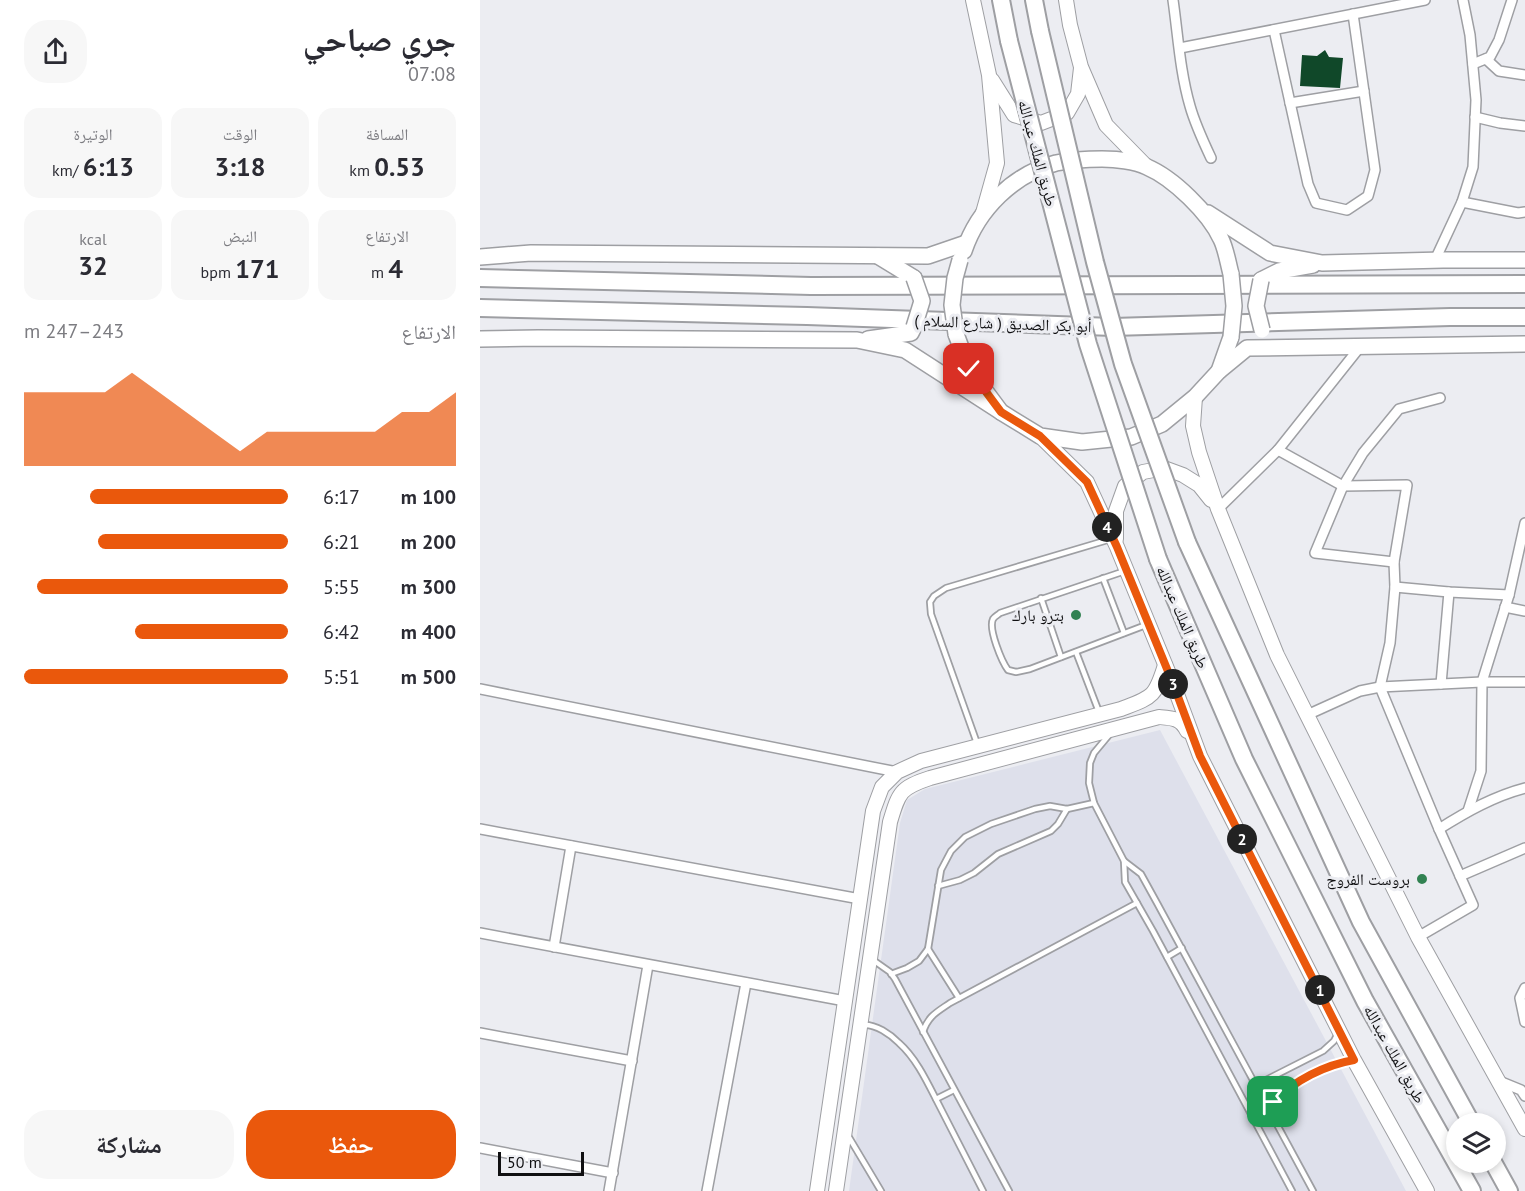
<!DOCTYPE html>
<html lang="ar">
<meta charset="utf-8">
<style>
body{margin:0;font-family:"PT Sans","Noto Naskh Arabic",sans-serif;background:#f7f7f7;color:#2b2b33;direction:rtl;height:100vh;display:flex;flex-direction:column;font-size:22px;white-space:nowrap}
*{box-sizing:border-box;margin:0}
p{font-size:20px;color:#7c7c81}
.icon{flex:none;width:33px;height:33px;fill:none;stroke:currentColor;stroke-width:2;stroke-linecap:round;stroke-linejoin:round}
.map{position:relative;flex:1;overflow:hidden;direction:ltr}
.sheet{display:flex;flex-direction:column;background:#fff;width:480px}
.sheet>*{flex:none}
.tools{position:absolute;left:966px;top:1113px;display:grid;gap:12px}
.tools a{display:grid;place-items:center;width:60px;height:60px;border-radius:50%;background:#fff;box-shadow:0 3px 9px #0003;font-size:30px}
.scale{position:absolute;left:18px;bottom:15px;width:86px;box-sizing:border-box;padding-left:6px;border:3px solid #101012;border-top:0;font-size:16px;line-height:21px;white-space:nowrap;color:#101012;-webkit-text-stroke:4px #ecedf2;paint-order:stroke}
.pin{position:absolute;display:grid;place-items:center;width:51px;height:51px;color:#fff;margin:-26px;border-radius:12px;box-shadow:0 3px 9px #0006}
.km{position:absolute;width:30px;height:30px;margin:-15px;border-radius:50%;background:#222;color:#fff;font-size:16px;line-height:30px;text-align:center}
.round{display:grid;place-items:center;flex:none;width:63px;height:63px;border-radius:24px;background:#f7f7f7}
.headline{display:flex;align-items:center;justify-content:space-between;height:102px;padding:0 24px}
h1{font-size:33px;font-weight:700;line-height:45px}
.stats{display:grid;grid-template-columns:repeat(3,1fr);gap:9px;height:102px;padding:6px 24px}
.stats div{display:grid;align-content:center;border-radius:15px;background:#f7f7f7;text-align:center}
.stats b{font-size:26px;font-weight:700}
.stats small{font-size:16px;font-weight:400}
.stats p{font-size:16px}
.chart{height:168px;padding:12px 24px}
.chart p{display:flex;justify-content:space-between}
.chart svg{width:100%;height:108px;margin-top:6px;fill:#ea580c;opacity:.7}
.action{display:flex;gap:12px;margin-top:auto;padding:12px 24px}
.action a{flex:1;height:69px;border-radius:24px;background:#ea580c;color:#fff;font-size:24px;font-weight:700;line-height:69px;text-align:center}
.action a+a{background:#f7f7f7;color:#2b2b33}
ul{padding:0 24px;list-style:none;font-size:20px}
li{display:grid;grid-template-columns:96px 72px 1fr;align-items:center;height:45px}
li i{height:15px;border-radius:8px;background:#ea580c}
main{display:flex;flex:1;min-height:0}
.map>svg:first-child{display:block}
.built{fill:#dee0eb}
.building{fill:#104829}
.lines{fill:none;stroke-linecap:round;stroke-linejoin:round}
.lane-casing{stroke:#9e9fa3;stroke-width:8}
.street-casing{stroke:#9e9fa3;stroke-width:12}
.secondary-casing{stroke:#9e9fa3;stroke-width:16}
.primary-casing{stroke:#9e9fa3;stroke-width:18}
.highway-casing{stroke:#9e9fa3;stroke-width:20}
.lane{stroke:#fff;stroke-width:4.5}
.street{stroke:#fff;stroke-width:9}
.secondary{stroke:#fff;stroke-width:14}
.primary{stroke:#fff;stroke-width:15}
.highway{stroke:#fff;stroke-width:16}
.primary-bridge-casing{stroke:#9e9fa3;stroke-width:18;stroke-linecap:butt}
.highway-bridge-casing{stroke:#9e9fa3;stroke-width:20;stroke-linecap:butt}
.primary-bridge{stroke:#fff;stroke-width:15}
.highway-bridge{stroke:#fff;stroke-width:16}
.route-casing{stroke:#fff;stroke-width:12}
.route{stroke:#ea580c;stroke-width:8}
.poi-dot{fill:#328252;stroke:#ecedf2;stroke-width:2}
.labels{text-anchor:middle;stroke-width:6;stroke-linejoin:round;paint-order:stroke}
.street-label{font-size:16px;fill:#101012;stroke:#ecedf2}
.poi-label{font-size:16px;fill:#101012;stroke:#ecedf2;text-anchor:end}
</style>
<main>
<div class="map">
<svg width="1045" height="1191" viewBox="0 0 1045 1191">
<rect width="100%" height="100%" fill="#ecedf2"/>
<path class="built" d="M680,730l246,461h-557l51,-368 7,-23 18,-11z"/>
<path class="building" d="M845,50l4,7 14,1 -3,30 -40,-2 2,-31 15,1z"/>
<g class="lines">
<g class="lane-casing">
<g id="lane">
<path d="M645,571l-125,42c-2,2 -5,3 -7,6 -5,10 9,43 15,51l8,2 14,-3 116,-44"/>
<path d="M623,578l21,55"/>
<path d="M561,598l20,59"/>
<path d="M596,652l23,60"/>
<path d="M629,735l-15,18 -4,10 -1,20 5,20 30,58 17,13 16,29 156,288"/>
<path d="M498,746l-47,-132 -1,-12 4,-6 12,-8 165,-49"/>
<path d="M644,861l1,21 28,49 139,260"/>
<path d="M458,886l22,-6 14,-7 24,-19 53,-23 7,-7 9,-15"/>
<path d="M448,949l31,49"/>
<path d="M687,957l15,-9"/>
<path d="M393,960l17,12 5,7 114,212"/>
<path d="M411,974l16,-6 12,-7 9,-12 13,-79 10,-19 14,-14 26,-13 44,-15 15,-3 17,3 27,-6"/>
<path d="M383,1025c13,-1 27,9 36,18 19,17 30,43 42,66 14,27 28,55 42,82"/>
<path d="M443,1032c5,-16 14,-20 27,-29l187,-100"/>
<path d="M776,1085l67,-34 11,-10 3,-6"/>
<path d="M456,1099l18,-9"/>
<path d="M789,1109c16,-25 55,-44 84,-49"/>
<path d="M367,1134l34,57"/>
</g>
</g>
<g class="street-casing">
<g id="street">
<path d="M693,0c5,35 7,72 17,106 5,18 13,35 21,52"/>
<path d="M794,30l34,154 8,19 31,7 21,-14 7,-26 -22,-156"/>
<path d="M700,48l245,-48"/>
<path d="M1006,59l13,12 26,4"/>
<path d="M993,64l17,-7 9,-17 13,-40"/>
<path d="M810,103l74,-12"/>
<path d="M995,117l25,6 25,3"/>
<path d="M982,202l56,11 7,-1"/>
<path d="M955,260l27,-58 11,-35 3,-67 -6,-65 -7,-35"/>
<path d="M798,450l65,36 64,-1 -13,77 1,25 -5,56 -10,44 59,142 34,76 -55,32"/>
<path d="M738,509l60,-59 82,-103"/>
<path d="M914,562l-79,-9 28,-67 20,-33 36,-44 41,-11"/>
<path d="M915,587l54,5 60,3"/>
<path d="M1025,607l20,4"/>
<path d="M961,684l8,-92"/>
<path d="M0,689l417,83"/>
<path d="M827,715l53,-24 20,-4 102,-5h43"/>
<path d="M988,811l13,-40 1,-89 27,-87 16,-72"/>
<path d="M0,829l380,70"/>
<path d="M959,829c27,-17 55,-33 86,-41"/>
<path d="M980,876l65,-28"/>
<path d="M0,933l365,68"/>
<path d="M74,947l17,-101"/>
<path d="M1045,988l-5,10 5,24"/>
<path d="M0,1033l152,28"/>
<path d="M1019,1081l22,9 4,6"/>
<path d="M0,1148l133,25"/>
<path d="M129,1191l39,-226"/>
<path d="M227,1191l39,-208"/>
</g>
</g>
<g class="secondary-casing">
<g id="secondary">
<path d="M493,0l16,75 8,88 -14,50"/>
<path d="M586,0l4,25 11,42 25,58 40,41"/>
<path d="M512,80l22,35 27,8 26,-10 11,-19 3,-26"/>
<path d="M715,397l-2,29 6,26 19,57 59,146 141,282 107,192"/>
<path d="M560,436l47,46 30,65 57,139 26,70 154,304 73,131"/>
<path d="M636,539v-28l9,-25 18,-14 21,-4 19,7 16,10 12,15"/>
<path d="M337,1191l56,-380 9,-24 15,-15 24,-11 200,-52c31,-12 34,-11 44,-44"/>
<path d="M356,1191l54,-369c9,-30 10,-34 40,-44l229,-61c13,1 22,1 28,14"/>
</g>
</g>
<g class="primary-casing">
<g id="primary">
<path d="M728,213l62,40 52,10 121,-3h82"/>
<path d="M484,251c14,-42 50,-77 92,-88 15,-3 31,-4 46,-4 13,0 33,2 45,8 26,11 62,46 74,72 5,10 7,24 10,35"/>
<path d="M398,256l36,22"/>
<path d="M0,257l51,-4 397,3 38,-13"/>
<path d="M781,280l18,-9 34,-6"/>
<path d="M476,334l13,35 32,43 39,24 42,6 49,-5 31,-13 33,-27 24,-26 12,-34"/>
<path d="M0,339l58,-1 319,2 48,10 96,62"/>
<path d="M388,339l43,-6 3,-6"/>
<path d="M739,371l28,-23 278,-4"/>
</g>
</g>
<g class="highway-casing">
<g id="highway">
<path d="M521,0l8,41"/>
<path d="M554,0l6,31"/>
<path d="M0,278l331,8 714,-2"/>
<path d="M0,308l327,8 306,11 337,-10h75"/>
<path d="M707,542l174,380 111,202"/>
<path d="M678,559l86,200 121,242 107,190"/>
<path d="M1013,1162l16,29"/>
</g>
</g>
<use href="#lane" class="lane"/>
<use href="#street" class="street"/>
<use href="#secondary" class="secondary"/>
<use href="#primary" class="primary"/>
<use href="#highway" class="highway"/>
<g class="primary-bridge-casing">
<g id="primary-bridge">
<path d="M434,278l8,23 -8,26"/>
<path d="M781,280l-5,26 6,24"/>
<path d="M476,334l-4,-29 3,-27 5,-18"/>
<path d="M751,337l3,-31 -3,-32"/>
</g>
</g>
<g class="highway-bridge-casing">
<g id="highway-bridge">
<path d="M560,31l55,231 28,102 64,178"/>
<path d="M529,41l79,303 70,215"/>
</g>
</g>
<use href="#primary-bridge" class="primary-bridge"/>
<use href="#highway-bridge" class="highway-bridge"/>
</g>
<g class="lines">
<g class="route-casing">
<path id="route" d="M489,369l32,43 39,24 47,46 30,65 57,139 26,70 154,304c-29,5 -59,20 -81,42"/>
</g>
<use href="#route" class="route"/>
</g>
<g class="poi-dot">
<circle cx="596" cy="615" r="6"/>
<circle cx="942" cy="879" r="6"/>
</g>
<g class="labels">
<g class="street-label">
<text transform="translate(558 153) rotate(75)" y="6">طريق الملك عبدالله</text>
<text transform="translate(523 323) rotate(2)" y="6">( شارع السلام ) أبو بكر الصديق</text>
<text transform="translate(703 617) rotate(67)" y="6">طريق الملك عبدالله</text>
<text transform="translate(915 1054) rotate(61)" y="6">طريق الملك عبدالله</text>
</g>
<g class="poi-label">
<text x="584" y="621">بترو بارك</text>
<text x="930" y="885">بروست الفروج</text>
</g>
</g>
</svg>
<div class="tools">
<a><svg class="icon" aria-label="layers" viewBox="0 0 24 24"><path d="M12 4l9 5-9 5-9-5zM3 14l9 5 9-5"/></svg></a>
</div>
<div class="scale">50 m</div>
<div class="pin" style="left:793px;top:1102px;background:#1e9e55"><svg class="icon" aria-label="arrive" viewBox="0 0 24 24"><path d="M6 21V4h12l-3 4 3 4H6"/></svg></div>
<div class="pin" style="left:489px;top:369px;background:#d93025"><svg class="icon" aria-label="check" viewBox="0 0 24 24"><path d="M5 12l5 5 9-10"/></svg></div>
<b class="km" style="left:840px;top:990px">1</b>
<b class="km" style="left:762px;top:839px">2</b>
<b class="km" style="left:693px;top:684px">3</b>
<b class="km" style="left:627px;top:527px">4</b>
</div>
<section class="sheet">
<div class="headline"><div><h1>جري صباحي</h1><p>07:08</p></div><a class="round"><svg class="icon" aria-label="share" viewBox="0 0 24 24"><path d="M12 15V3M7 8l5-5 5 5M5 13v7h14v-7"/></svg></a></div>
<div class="stats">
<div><p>المسافة</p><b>0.53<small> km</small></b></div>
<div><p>الوقت</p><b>3:18</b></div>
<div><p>الوتيرة</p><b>6:13<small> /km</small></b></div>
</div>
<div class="stats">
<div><p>الارتفاع</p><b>4<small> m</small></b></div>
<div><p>النبض</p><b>171<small> bpm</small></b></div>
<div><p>kcal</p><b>32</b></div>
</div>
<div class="chart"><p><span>الارتفاع</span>243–247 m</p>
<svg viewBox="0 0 160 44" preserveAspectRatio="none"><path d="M0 44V14L10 14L20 14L30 14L40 6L50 14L60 22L70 30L80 38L90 30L100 30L110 30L120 30L130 30L140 22L150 22L160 14V44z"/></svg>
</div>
<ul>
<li><b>100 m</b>6:17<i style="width:75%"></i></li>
<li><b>200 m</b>6:21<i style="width:72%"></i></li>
<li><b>300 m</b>5:55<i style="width:95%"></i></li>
<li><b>400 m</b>6:42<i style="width:58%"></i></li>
<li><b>500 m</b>5:51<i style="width:100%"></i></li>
</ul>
<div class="action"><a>حفظ</a><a>مشاركة</a></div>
</section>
</main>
